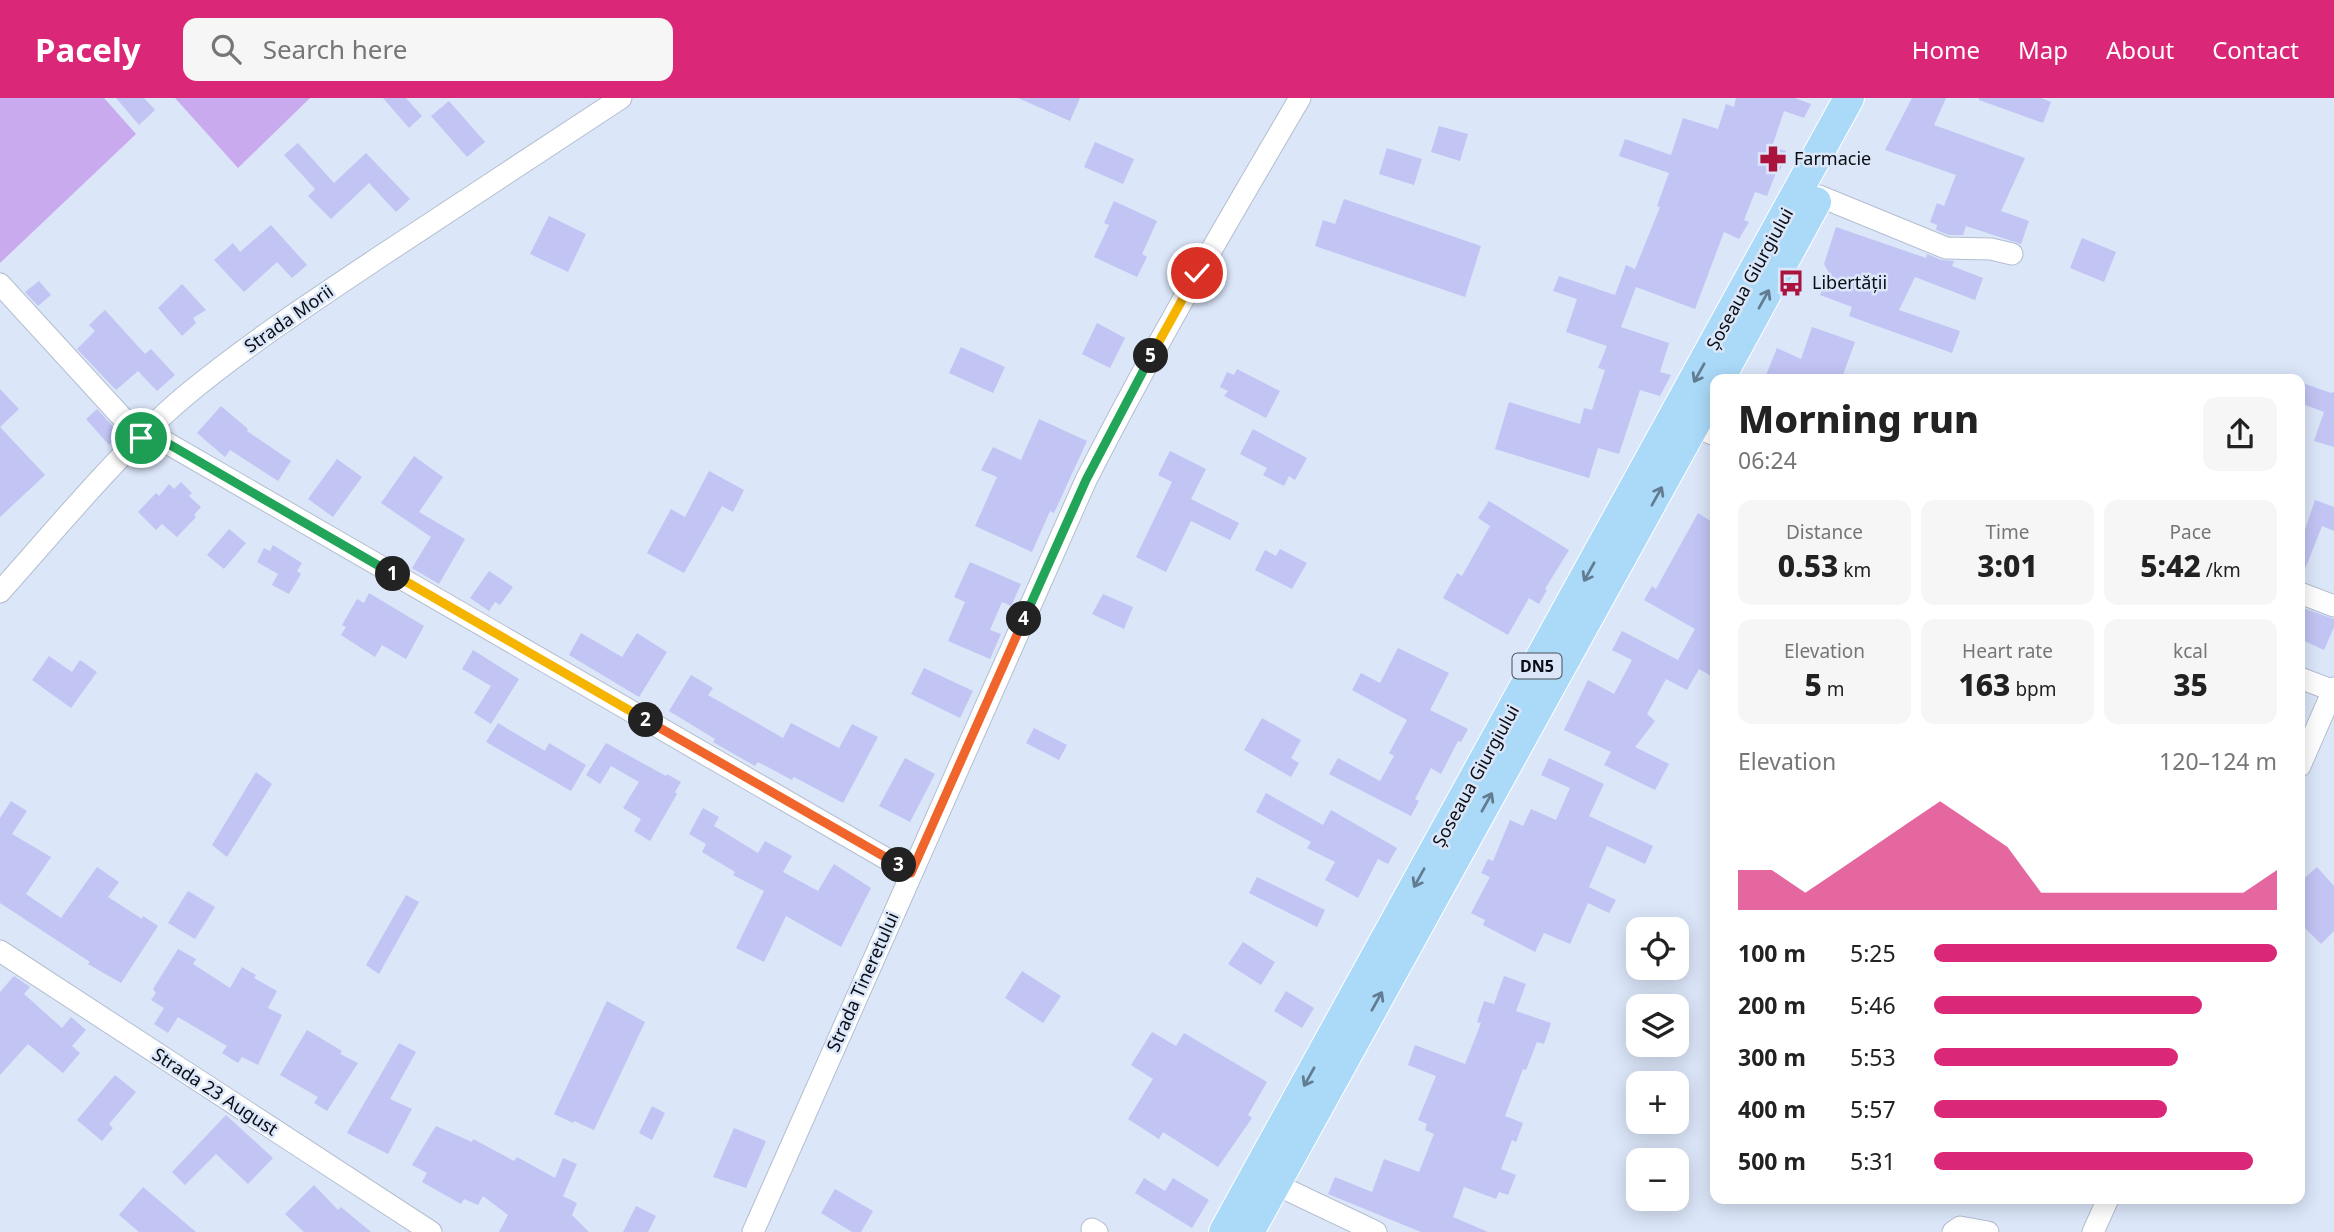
<!DOCTYPE html>
<meta charset="utf-8">
<style>
body{margin:0;font-family:"Noto Sans",sans-serif;background:#f6f6f6;color:#222;height:100vh;display:flex;flex-direction:column;font-size:26px;white-space:nowrap}
*{box-sizing:border-box;margin:0}
p{font-size:23px;color:#767676}
.icon{flex:none;width:38px;height:38px;fill:none;stroke:currentColor;stroke-width:2;stroke-linecap:round;stroke-linejoin:round}
.map{position:relative;flex:1;overflow:hidden}
.sheet{position:absolute;left:1710px;top:276px;width:595px;height:830px;display:flex;flex-direction:column;background:#fff;border-radius:14px;box-shadow:0 4px 18px #0003}
.sheet>*{flex:none}
.buttons{position:absolute;left:1626px;top:819px;display:grid;gap:14px}
.buttons a{display:grid;place-items:center;width:63px;height:63px;border-radius:14px;background:#fff;box-shadow:0 4px 18px #0003;font-size:35px}
.pin{position:absolute;display:grid;place-items:center;width:60px;height:60px;color:#fff;margin:-30px;border:4px solid #fff;border-radius:50%;box-shadow:0 2px 7px #0007}
.km{position:absolute;width:35px;height:35px;margin:-18px;border-radius:50%;background:#222;color:#fff;font-size:19px;line-height:35px;text-align:center}
.round{display:grid;place-items:center;flex:none;width:74px;height:74px;border-radius:14px;background:#f6f6f6}
.overview{display:flex;align-items:center;justify-content:space-between;height:119px;padding:0 28px}
h1{font-size:38px;font-weight:800;line-height:52px}
.metrics{display:grid;grid-template-columns:repeat(3,1fr);gap:10px;height:119px;padding:7px 28px}
.metrics div{display:grid;align-content:center;border-radius:14px;background:#f6f6f6;text-align:center}
.metrics b{font-size:30px;font-weight:800}
.metrics small{font-size:19px;font-weight:400}
.metrics p{font-size:19px}
.chart{height:196px;padding:14px 28px}
.chart p{display:flex;justify-content:space-between}
.chart svg{width:100%;height:126px;margin-top:7px;fill:#db2777;opacity:.7}
ul{padding:0 28px;list-style:none;font-size:23px}
li{display:grid;grid-template-columns:112px 84px 1fr;align-items:center;height:52px}
li i{height:18px;border-radius:9px;background:#db2777}
header{display:flex;align-items:center;gap:42px;box-sizing:border-box;height:98px;padding:0 35px;background:#db2777;color:#fff}
header strong{font-size:33px}
nav{display:flex;gap:38px;margin-inline-start:auto;font-size:24px}
.search{width:490px;height:63px;background:#f6f6f6;display:flex;align-items:center;gap:18px;box-sizing:border-box;padding:0 24px;border-radius:14px;color:#767676;font-size:26px}
.map>svg:first-child{display:block}
.green{fill:#caaaee}
.building{fill:#c2c4f4}
.lines{fill:none;stroke-linecap:round;stroke-linejoin:round}
.minor-casing{stroke:#b3bed0;stroke-width:23}
.highway-casing{stroke:#fff;stroke-width:32}
.minor{stroke:#fff;stroke-width:21}
.highway{stroke:#abdaf9;stroke-width:30}
.oneway{stroke:#627d91}
.split-1-casing{stroke:#fff;stroke-width:14}
.split-2-casing{stroke:#fff;stroke-width:14}
.split-3-casing{stroke:#fff;stroke-width:14}
.split-4-casing{stroke:#fff;stroke-width:14}
.split-5-casing{stroke:#fff;stroke-width:14}
.split-6-casing{stroke:#fff;stroke-width:14}
.split-1{stroke:#22a559;stroke-width:9}
.split-2{stroke:#f5b400;stroke-width:9}
.split-3{stroke:#f0652b;stroke-width:9}
.split-4{stroke:#f0652b;stroke-width:9}
.split-5{stroke:#22a559;stroke-width:9}
.split-6{stroke:#f5b400;stroke-width:9}
.labels{text-anchor:middle;stroke-width:5;stroke-linejoin:round;paint-order:stroke}
.shield{fill:#dbe6f9;stroke:#484d57;stroke-width:2}
.shield-label{font-size:16px;font-weight:bold;fill:#090c12}
.poi-label{font-size:18px;fill:#090c12;stroke:#dbe6f9;text-anchor:start}
.street-label{font-size:18px;fill:#090c12;stroke:#dbe6f9}
</style>
<header>
<strong>Pacely</strong>
<div class="search"><svg class="icon" aria-label="search" viewBox="0 0 24 24"><circle cx="10" cy="10" r="6"/><path d="M15 15l6 6"/></svg>Search here</div>
<nav><a>Home</a><a>Map</a><a>About</a><a>Contact</a></nav>
</header>
<div class="map">
<svg width="2334" height="1134" viewBox="0 0 2334 1134">
<rect width="100%" height="100%" fill="#dbe6f9"/>
<g class="green">
<path d="M0,0h104l32,36 -136,129z"/>
<path d="M175,0h135l-72,70z"/>
</g>
<g class="building">
<path d="M116,0h28l11,12 -16,15z"/>
<path d="M383,0h23l16,18 -13,12z"/>
<path d="M1018,0h62l-10,23z"/>
<path d="M1736,0h59l16,6 -7,14 -20,-7 -12,36 14,4 -6,20 -3,-1 -10,26 -12,-4 -11,28 5,2 -10,17 -15,-7 -29,77 -59,-22 -15,40 48,16 -9,29 11,3 -11,21 -20,-6 -21,64 -21,-6 -9,30 -94,-29 14,-47 71,22 4,-16 8,2 13,-40 -7,-2 9,-22 -41,-14 11,-33 -24,-8 6,-15 56,19 11,-30 9,4 25,-62 -3,-1 12,-33 -50,-17 6,-17 46,16 12,-37 35,11 8,-25 8,3z"/>
<path d="M1912,0h34l-12,27 91,33 -24,53 28,10 -8,23 -55,-18 -3,9h-14l-13,-5 1,-5 -7,-3 7,-19 7,3 12,-31 -71,-25z"/>
<path d="M1979,0h62l10,4 -8,21 -64,-23z"/>
<path d="M449,3l36,41 -18,15 -36,-41z"/>
<path d="M1439,28l29,8 -8,27 -29,-9z"/>
<path d="M1095,44l39,17 -11,25 -39,-17z"/>
<path d="M298,45l36,40 32,-30 44,46 -14,13 -27,-29 -38,36 -23,-23 7,-7 -31,-34z"/>
<path d="M1387,50l35,11 -8,26 -35,-11z"/>
<path d="M1344,101l137,47 -16,51 -150,-51 8,-26 12,4z"/>
<path d="M1114,103l43,20 -15,33 5,3 -10,20 -43,-20 15,-32 -5,-2z"/>
<path d="M549,118l37,18 -18,38 -38,-18z"/>
<path d="M271,127l36,40 -15,13 -15,-16 -33,30 -30,-32 19,-17 7,9z"/>
<path d="M1836,129l90,31 1,-4 14,6 13,1 -2,5 31,12 -8,22 -60,-23 -16,33 61,21 -8,22 -103,-37 3,-9 -32,-12 9,-22 -5,-9z"/>
<path d="M2082,140l34,14 -12,30 -34,-14z"/>
<path d="M39,183l12,14 -13,11 -13,-14z"/>
<path d="M182,186l24,26 -13,8 3,5 -14,13 -24,-28z"/>
<path d="M105,212l40,44 6,-5 24,26 -18,16 -19,-20 -22,19 -39,-41 18,-18 -6,-6z"/>
<path d="M1097,225l28,15 -15,30 -28,-14z"/>
<path d="M1812,229l43,15 -14,38h-77l13,-32 24,11z"/>
<path d="M961,249l44,20 -12,26 -44,-20z"/>
<path d="M1237,271l43,22 -14,27 -42,-22 4,-5 -8,-4 7,-15 7,3z"/>
<path d="M2300,284l31,11 3,-1v55l-20,-6 10,-29 -24,-9z"/>
<path d="M0,291l19,20 -19,18 45,48 -45,42z"/>
<path d="M221,308l27,23 -1,2 44,30 -13,20 -48,-31 -5,7 -28,-24z"/>
<path d="M97,311l23,25 -11,11 -23,-26z"/>
<path d="M1039,321l48,22 -33,72 -4,-2 -18,41 -57,-26 22,-49 -16,-7 12,-23 28,13z"/>
<path d="M1253,331l54,29 -12,22 -6,-4 -5,10 -21,-11 4,-7 -27,-14z"/>
<path d="M1170,353l36,18 -15,30 48,24 -9,17 -39,-19 -25,51 -30,-15 36,-75 -14,-7z"/>
<path d="M414,358l29,21 -24,35 46,27 -26,45 -27,-16 19,-31 -50,-34z"/>
<path d="M337,361l25,18 -29,40 -25,-18z"/>
<path d="M709,373l35,19 -11,22 -11,-6 -38,67 -37,-20 24,-44 14,8z"/>
<path d="M181,384l11,11 -3,3 12,11 -7,8 2,2 -19,20 -15,-13 -6,6 -18,-18 18,-19 3,3 10,-12 5,5z"/>
<path d="M2315,402l19,7v24l-12,-5 -18,46 -4,-1v-26z"/>
<path d="M1489,403l80,49 -24,39 2,1 -8,14 -10,-6 -21,37 -65,-37 14,-25 5,3 28,-50 -12,-8z"/>
<path d="M1698,415l17,11v154l-16,-9 -12,21 -21,-11 -19,35 8,7 -20,26 34,17 -14,26 -51,-25 7,-13 -47,-22 24,-50 26,14 18,-34 -20,-10 10,-19 56,29 17,-31 -51,-29 8,-14 4,3z"/>
<path d="M229,431l17,14 -22,26 -17,-14z"/>
<path d="M273,447l29,18 -5,8 4,3 -12,20 -17,-9 6,-11 -21,-12 7,-14 6,3z"/>
<path d="M1280,451l27,14 -15,26 -37,-19 10,-20 11,6z"/>
<path d="M970,464l51,22 -10,22 -9,-4 -12,28 11,4 -11,25 -42,-18 17,-39 -11,-5z"/>
<path d="M489,473l24,16 -13,18 -5,-3 -6,9 -19,-13z"/>
<path d="M369,495l55,33 -18,33 -24,-14 -7,12 -34,-22 5,-8 -4,-2 15,-26 7,4z"/>
<path d="M1103,496l30,13 -9,22 -32,-15z"/>
<path d="M2300,509l34,12v8l-10,23 -24,-11z"/>
<path d="M581,535l41,24 15,-24 30,19 -28,45 -70,-42z"/>
<path d="M1398,550l51,25 -19,37 38,19 -7,13 -3,-1 -17,33 -10,-6 -16,31 4,2 -8,15 -82,-42 9,-16 42,23 14,-25 -5,-3 18,-33 -55,-30 9,-17 19,10z"/>
<path d="M473,552l46,29 -28,45 -17,-11 17,-27 -29,-17z"/>
<path d="M49,558l23,16 8,-12 17,12 -26,36 -39,-28z"/>
<path d="M924,570l49,23 -13,27 -49,-24z"/>
<path d="M691,577l22,13 -5,7 75,43 8,-15 48,25 13,-24 26,13 -35,66 -49,-26 -2,3 -34,-18 -3,4 -42,-24 2,-3 -46,-28z"/>
<path d="M1262,620l39,22 -10,18 8,5 -8,14 -47,-27z"/>
<path d="M498,625l47,28 4,-8 37,22 -15,26 -85,-49z"/>
<path d="M1034,630l33,17 -8,15 -33,-17z"/>
<path d="M606,645l60,33 1,-2 14,8 -6,10 2,2 -27,47 -16,-10 7,-12 -18,-11 16,-26 -28,-16 -11,18 -14,-9z"/>
<path d="M905,660l30,16 -25,48 -31,-16z"/>
<path d="M1549,660l55,26 -15,32 64,30 -8,18 -38,-18 -18,41 27,13 -7,13 -21,-10 -18,41 -26,-11 -9,19 -52,-27 2,-5 -14,-7 19,-36 -9,-4 7,-14 5,2 17,-41 13,6 8,-17 25,11 14,-32 -29,-13z"/>
<path d="M256,674l16,12 -45,73 -15,-12z"/>
<path d="M1266,695l57,32 8,-15 66,38 -9,16 -10,-5 -20,39 -33,-18 10,-18 -28,-14 4,-6 -55,-30z"/>
<path d="M11,703l16,10 -15,23 39,23 -25,37 35,24 36,-51 22,15 -11,15 34,22 1,-3 15,10 -37,57 -33,-19 2,-2 -90,-59v-85z"/>
<path d="M703,710l16,9 -5,9 44,27 7,-12 27,15 -9,16 35,19 16,-27 37,24 -30,59 -55,-31 -22,46 -28,-14 28,-57 -31,-16 2,-3 -33,-20 4,-8 -17,-10z"/>
<path d="M2317,769l17,19v45l-13,13 -21,-21v-41z"/>
<path d="M1257,779l68,33 -8,17 -68,-34z"/>
<path d="M188,793l27,16 -20,32 -27,-16z"/>
<path d="M406,797l13,7 -40,72 -13,-9z"/>
<path d="M1243,844l32,20 -14,23 -33,-21z"/>
<path d="M178,851l18,10 -3,5 37,24 12,-21 14,8 -2,3 23,13 -9,17 14,7 -24,50 -16,-8 -4,6 -16,-10 5,-7 -49,-29 -10,16 -14,-9 10,-16 -13,-8 5,-7 -3,-4z"/>
<path d="M1022,873l39,25 -18,27 -38,-25z"/>
<path d="M14,878l16,11 -6,7 38,34 9,-11 15,13 -14,16 8,7 -17,20 -35,-29 -28,31v-83z"/>
<path d="M1504,878l22,8 -10,27 35,12 -7,21 -7,-2 -11,28 -3,-1 -18,47 18,7 -7,19 -4,-2 -11,29 15,6 -8,20 -9,-3 -3,7 -32,-12 -11,30 35,15h-67l-93,-38 7,-17 37,15 12,-33 35,13 15,-38 -9,-4 2,-6 -9,-4 18,-44 -28,-11 7,-20 50,19 16,-41 -4,-1 7,-21 10,3z"/>
<path d="M1286,893l28,17 -12,20 -28,-17z"/>
<path d="M607,903l38,21 -51,108 -20,-9 -1,2 -19,-9z"/>
<path d="M307,932l35,21 -2,3 18,9 -31,48 -13,-8 4,-6 -38,-22z"/>
<path d="M1152,934l24,14 8,-13 83,49 -19,33 4,3 -34,49 -55,-35 -4,7 -31,-20 25,-40 -22,-14z"/>
<path d="M399,945l17,9 -26,47 22,10 -24,45 -41,-21z"/>
<path d="M115,977l21,17 -27,32 4,4 -11,13 -25,-21z"/>
<path d="M652,1008l13,7 -13,27 -13,-7z"/>
<path d="M226,1017l47,43 -25,26 -32,-30 -31,31 -13,-13z"/>
<path d="M436,1028l36,16 1,-3 41,22 3,-4 38,21 8,-20 14,6 -14,32 14,7 -5,12 17,17h-90l9,-17 -25,-19 -5,9 -14,-6 -3,5 -39,-22 5,-9 -15,-8z"/>
<path d="M734,1030l32,13 -20,47 -33,-11z"/>
<path d="M1144,1080l21,13 8,-13 36,22 -17,28 -57,-35z"/>
<path d="M314,1087l24,25 3,-3 30,25h-67l-19,-18z"/>
<path d="M143,1089l53,45h-57l-20,-17z"/>
<path d="M835,1091l38,22 -12,21h-9l-31,-19z"/>
<path d="M636,1108l20,10 -8,16h-25z"/>
</g>
<g class="lines">
<g class="minor-casing">
<g id="minor">
<path d="M1819,98l127,52 45,1 21,5"/>
<path d="M0,186l141,154"/>
<path d="M1693,328l22,9"/>
<path d="M148,334l763,441"/>
<path d="M0,494c59,-66 118,-139 185,-196 64,-53 133,-98 202,-144 78,-51 156,-103 234,-154"/>
<path d="M2300,495l34,13"/>
<path d="M2300,580l34,13"/>
<path d="M2300,668l34,-78"/>
<path d="M0,853l431,281"/>
<path d="M1275,1086l101,48"/>
<path d="M1092,1131l5,3"/>
<path d="M753,1134l333,-752c66,-130 140,-256 214,-382"/>
<path d="M1953,1134l7,-5 28,5"/>
<path d="M2093,1134l15,-33"/>
</g>
</g>
<g class="highway-casing">
<g id="highway">
<path d="M1719,282l97,-178"/>
<path d="M1224,1134l625,-1134"/>
<path d="M1249,1134l458,-830"/>
</g>
</g>
<use href="#minor" class="minor"/>
<use href="#highway" class="highway"/>
</g>
<defs><path id="oneway-shaft" d="M-6 0H5M1.5-3L5.5 0L1.5 3" fill="none" stroke-width="1.6" stroke-linecap="round" stroke-linejoin="round" transform="scale(1.75)"/></defs>
<g class="oneway">
<use href="#oneway-shaft" transform="translate(1764 201) rotate(-61)"/>
<use href="#oneway-shaft" transform="translate(1699 275) rotate(119)"/>
<use href="#oneway-shaft" transform="translate(1657 398) rotate(-61)"/>
<use href="#oneway-shaft" transform="translate(1589 474) rotate(119)"/>
<use href="#oneway-shaft" transform="translate(1487 704) rotate(-61)"/>
<use href="#oneway-shaft" transform="translate(1419 780) rotate(119)"/>
<use href="#oneway-shaft" transform="translate(1377 903) rotate(-61)"/>
<use href="#oneway-shaft" transform="translate(1309 979) rotate(119)"/>
</g>
<g class="lines">
<g class="split-1-casing">
<path id="split-1" d="M141,340l7,-6 245,142"/>
</g>
<g class="split-2-casing">
<path id="split-2" d="M393,476l253,146"/>
</g>
<g class="split-3-casing">
<path id="split-3" d="M646,622l253,145"/>
</g>
<g class="split-4-casing">
<path id="split-4" d="M899,767l12,8 113,-254"/>
</g>
<g class="split-5-casing">
<path id="split-5" d="M1024,521l62,-139 65,-124"/>
</g>
<g class="split-6-casing">
<path id="split-6" d="M1151,258l46,-83"/>
</g>
<use href="#split-1" class="split-1"/>
<use href="#split-2" class="split-2"/>
<use href="#split-3" class="split-3"/>
<use href="#split-4" class="split-4"/>
<use href="#split-5" class="split-5"/>
<use href="#split-6" class="split-6"/>
</g>
<defs>
<g id="pharmacy-bare" transform="scale(2.1)"><path d="M-2-6h4v4h4v4h-4v4h-4v-4h-4v-4h4Z" fill="#a9133d" stroke="#dbe6f9" stroke-width="2.5" paint-order="stroke"/></g>
<g id="bus-bare" transform="scale(2.1)"><path d="M-5-6H5V4H4V6H2V4H-2V6H-4V4H-5ZM-3.5-4V0h7V-4ZM-3.5 1.2v1.5H-2V1.2ZM2 1.2v1.5H3.5V1.2Z" fill="#a9133d" stroke="#dbe6f9" stroke-width="2.5" paint-order="stroke"/></g>
</defs>
<g fill-rule="evenodd">
<use href="#pharmacy-bare" x="1773" y="61"/>
<use href="#bus-bare" x="1791" y="185"/>
</g>
<g class="labels">
<rect class="shield" x="1512.5" y="555.5" width="49" height="25" rx="5"/>
<g class="shield-label">
<text x="1537" y="574">DN5</text>
</g>
<g class="poi-label">
<text x="1794" y="67">Farmacie</text>
<text x="1812" y="191">Libertății</text>
</g>
<g class="street-label">
<text transform="translate(1750 181) rotate(-61)" y="6">Șoseaua Giurgiului</text>
<text transform="translate(289 221) rotate(-35)" y="6">Strada Morii</text>
<text transform="translate(1476 678) rotate(-61)" y="6">Șoseaua Giurgiului</text>
<text transform="translate(863 884) rotate(-66)" y="6">Strada Tineretului</text>
<text transform="translate(215 994) rotate(33)" y="6">Strada 23 August</text>
</g>
</g>
</svg>
<div class="buttons">
<a><svg class="icon" aria-label="locate" viewBox="0 0 24 24"><circle cx="12" cy="12" r="6"/><path d="M12 2v4M12 18v4M2 12h4M18 12h4"/></svg></a>
<a><svg class="icon" aria-label="layers" viewBox="0 0 24 24"><path d="M12 4l9 5-9 5-9-5zM3 14l9 5 9-5"/></svg></a>
<a>+</a>
<a>−</a>
</div>
<div class="pin" style="left:141px;top:340px;background:#1e9e55"><svg class="icon" aria-label="arrive" viewBox="0 0 24 24"><path d="M6 21V4h12l-3 4 3 4H6"/></svg></div>
<div class="pin" style="left:1197px;top:175px;background:#d93025"><svg class="icon" aria-label="check" viewBox="0 0 24 24"><path d="M5 12l5 5 9-10"/></svg></div>
<b class="km" style="left:393px;top:476px">1</b>
<b class="km" style="left:646px;top:622px">2</b>
<b class="km" style="left:899px;top:767px">3</b>
<b class="km" style="left:1024px;top:521px">4</b>
<b class="km" style="left:1151px;top:258px">5</b>
<section class="sheet">
<div class="overview"><div><h1>Morning run</h1><p>06:24</p></div><a class="round"><svg class="icon" aria-label="share" viewBox="0 0 24 24"><path d="M12 15V3M7 8l5-5 5 5M5 13v7h14v-7"/></svg></a></div>
<div class="metrics">
<div><p>Distance</p><b>0.53<small> km</small></b></div>
<div><p>Time</p><b>3:01</b></div>
<div><p>Pace</p><b>5:42<small> /km</small></b></div>
</div>
<div class="metrics">
<div><p>Elevation</p><b>5<small> m</small></b></div>
<div><p>Heart rate</p><b>163<small> bpm</small></b></div>
<div><p>kcal</p><b>35</b></div>
</div>
<div class="chart"><p><span>Elevation</span>120–124 m</p>
<svg viewBox="0 0 160 44" preserveAspectRatio="none"><path d="M0 44V30L10 30L20 38L30 30L40 22L50 14L60 6L70 14L80 22L90 38L100 38L110 38L120 38L130 38L140 38L150 38L160 30V44z"/></svg>
</div>
<ul>
<li><b>100 m</b>5:25<i style="width:100%"></i></li>
<li><b>200 m</b>5:46<i style="width:78%"></i></li>
<li><b>300 m</b>5:53<i style="width:71%"></i></li>
<li><b>400 m</b>5:57<i style="width:68%"></i></li>
<li><b>500 m</b>5:31<i style="width:93%"></i></li>
</ul>
</section>
</div>
